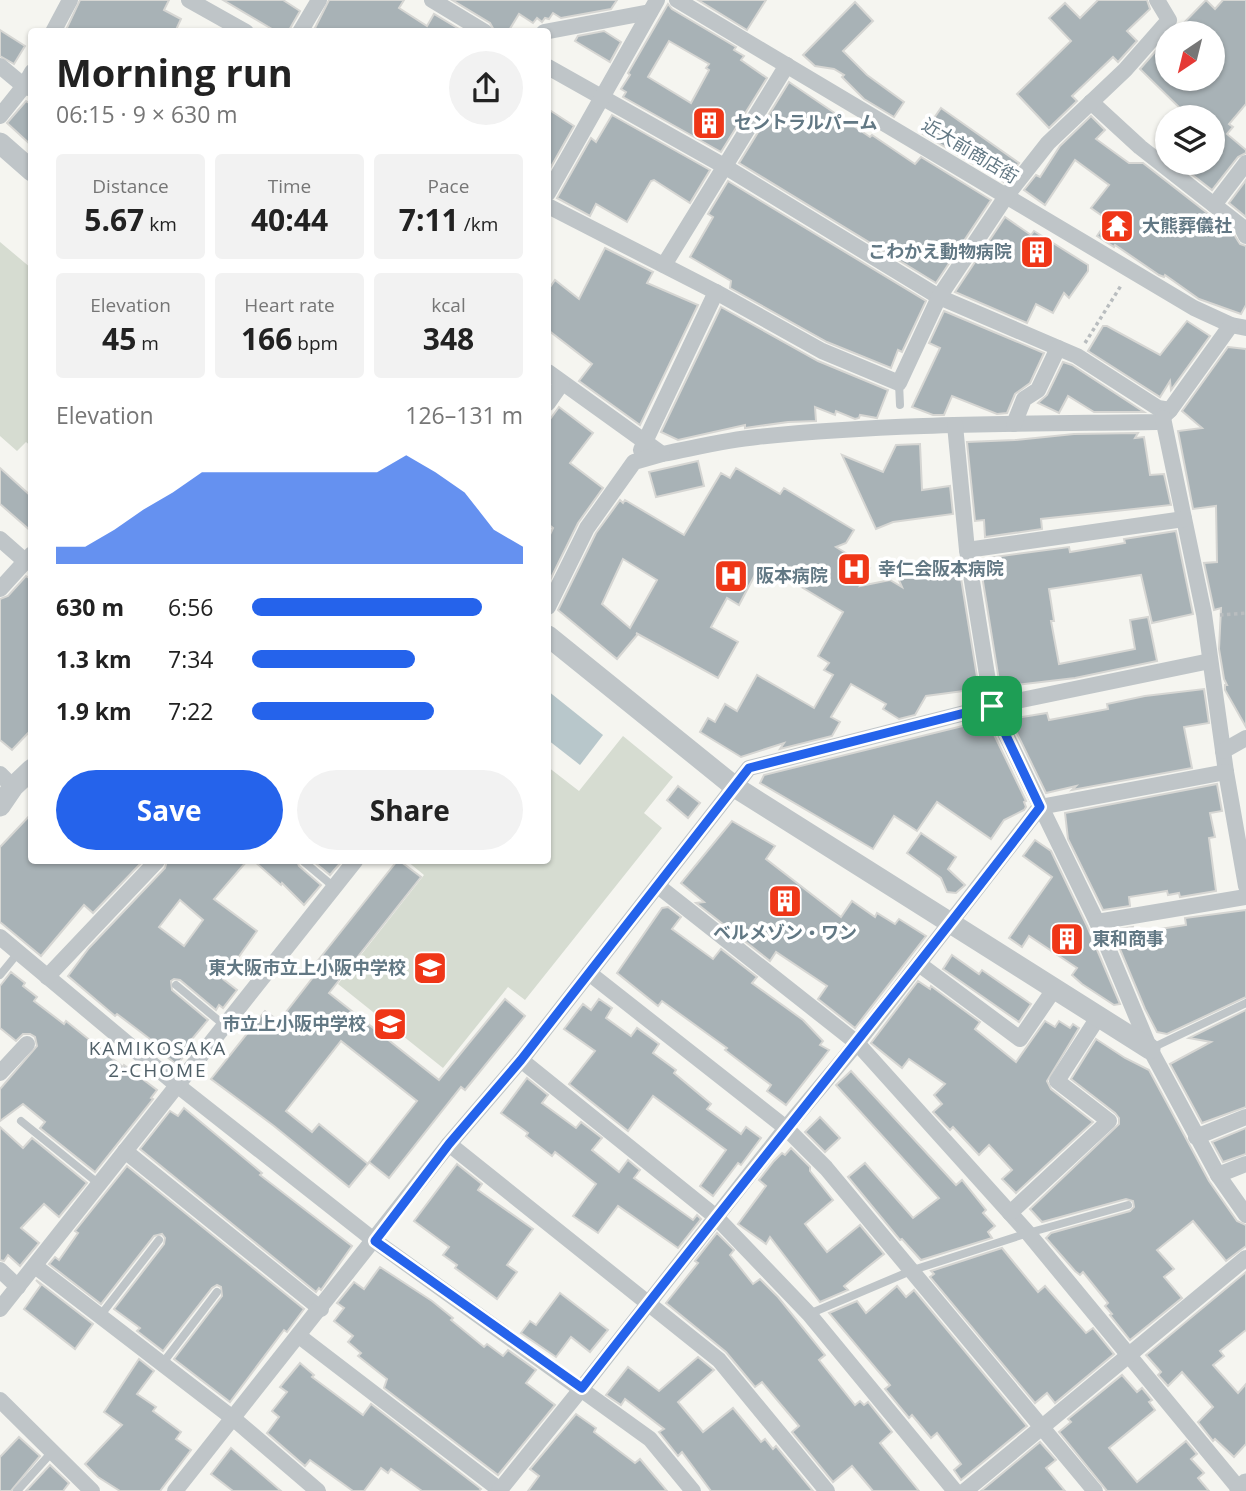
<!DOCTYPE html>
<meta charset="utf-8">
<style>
body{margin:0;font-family:"Open Sans","Noto Sans JP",sans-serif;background:#f2f2f2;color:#222;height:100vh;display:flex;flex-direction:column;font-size:26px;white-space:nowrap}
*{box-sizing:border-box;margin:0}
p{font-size:23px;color:#767676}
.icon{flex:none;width:38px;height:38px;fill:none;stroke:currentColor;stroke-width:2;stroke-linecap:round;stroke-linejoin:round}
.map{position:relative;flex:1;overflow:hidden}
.details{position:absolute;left:28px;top:28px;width:523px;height:836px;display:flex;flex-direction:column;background:#fff;border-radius:7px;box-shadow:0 2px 5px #0004}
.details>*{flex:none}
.needle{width:46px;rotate:215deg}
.tools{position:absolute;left:1155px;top:21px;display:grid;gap:14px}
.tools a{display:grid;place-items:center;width:70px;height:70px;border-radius:50%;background:#fff;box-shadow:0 2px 5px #0004;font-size:35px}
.pin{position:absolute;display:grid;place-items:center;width:60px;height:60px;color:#fff;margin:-30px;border-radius:14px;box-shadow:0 4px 10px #0006}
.round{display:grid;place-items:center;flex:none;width:74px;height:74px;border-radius:37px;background:#f2f2f2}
.head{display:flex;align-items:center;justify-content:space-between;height:119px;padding:0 28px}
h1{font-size:38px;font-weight:700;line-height:52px}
.stats{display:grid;grid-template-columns:repeat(3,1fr);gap:10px;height:119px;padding:7px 28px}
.stats div{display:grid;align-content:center;border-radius:7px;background:#f2f2f2;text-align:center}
.stats b{font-size:30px;font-weight:700}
.stats small{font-size:19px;font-weight:400}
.stats p{font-size:19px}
.chart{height:196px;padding:14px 28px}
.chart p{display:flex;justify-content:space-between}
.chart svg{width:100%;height:126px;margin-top:7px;fill:#2563eb;opacity:.7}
.action{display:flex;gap:14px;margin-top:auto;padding:14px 28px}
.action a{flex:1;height:80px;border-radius:42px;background:#2563eb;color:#fff;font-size:28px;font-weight:700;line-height:80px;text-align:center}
.action a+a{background:#f2f2f2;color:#222}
ul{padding:0 28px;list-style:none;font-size:23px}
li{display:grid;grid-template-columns:112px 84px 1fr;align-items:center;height:52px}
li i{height:18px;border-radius:9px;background:#2563eb}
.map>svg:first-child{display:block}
.green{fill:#d6dcd1}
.water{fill:#b8c7cb}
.building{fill:#a8b2b6;stroke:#d6d6d3;stroke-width:2;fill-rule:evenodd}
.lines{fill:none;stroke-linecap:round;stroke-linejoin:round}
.path{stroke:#b9bdbf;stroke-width:3.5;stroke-dasharray:3.5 3.5;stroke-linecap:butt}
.service{stroke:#bfc5c8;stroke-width:8}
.minor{stroke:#bfc5c8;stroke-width:16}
.tertiary{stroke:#bfc5c8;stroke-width:21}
.route-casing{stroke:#fff;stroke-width:14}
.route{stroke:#2563eb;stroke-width:9}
.labels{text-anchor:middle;stroke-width:7;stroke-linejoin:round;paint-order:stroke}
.poi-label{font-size:18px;font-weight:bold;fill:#627884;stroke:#fff;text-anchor:start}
.street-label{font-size:18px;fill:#627884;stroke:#fff}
.neighbourhood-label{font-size:19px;letter-spacing:2px;fill:#506068;stroke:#fff}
</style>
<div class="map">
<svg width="1246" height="1491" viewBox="0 0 1246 1491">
<rect width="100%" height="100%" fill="#f5f5f0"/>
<g class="green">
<path d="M0,242l31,26v178l-5,-4 -9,9 -17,-15z"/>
<path d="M623,736l50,41 -29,36 18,15 -137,172 -17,-13 -65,81 -105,-84 86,-109 -17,-14h141v-94l31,24z"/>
</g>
<path class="water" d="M548,691l55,44 -23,30 -32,-25z"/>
<g class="building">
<path d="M80,0h89l-5,10 17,9 -6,13h-110z"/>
<path d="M223,0h60l17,11 -12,21h-11z"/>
<path d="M329,0h75l-5,8 28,18 7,-12 30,18h-143l-6,-4z"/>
<path d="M452,0h165l-6,9 -50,9 -8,-5 -4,6 -4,-1 -3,4 -5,-4 -4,5 -14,-9 -11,18h-13l-5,-9z"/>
<path d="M698,0h68l-19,30z"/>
<path d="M1098,0h49l3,9 -23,22 10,10 -19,21 -5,-5 -41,39 5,5 -28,27 -32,-34 54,-53 -22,-23 16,-15 15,15z"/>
<path d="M1206,0l9,9 8,-9h23v104l-17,20 4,3 -6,7 19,16v3l-8,4 -26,33 -35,-27h36v-46h-24l-49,-48 27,-31v41h46v-46h-39z"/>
<path d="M855,2l18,19 -30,30 24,24 37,27 -10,15 -30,-18 -22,-22 2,-2 -10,-6 -19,-3 -12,-11z"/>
<path d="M668,4l4,5 64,38 -2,3 10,6 -3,4 26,18 -46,74 -98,-55 3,-5 -5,-3 9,-14 -2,-2zM669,41l40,23 -3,4 3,2 -18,33 -43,-26z"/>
<path d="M0,30l25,16 -11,18 -14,-8z"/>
<path d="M604,31l17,11 -11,20 -35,-21 3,-5z"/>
<path d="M789,82l81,55 2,-2 43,29 6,-7 70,43 -55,83 -197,-120z"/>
<path d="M26,101l6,4v41l-25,-23z"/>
<path d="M941,108l78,55 -15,19 -81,-48z"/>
<path d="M548,109l26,17 -26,46z"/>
<path d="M612,115l98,55 -20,33 -36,-23 -3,1 -24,41 -31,-18 -6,12 -33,-18 34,-60 5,4z"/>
<path d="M1091,116l14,14 -9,9 33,24h14l90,70 7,11 6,2v59l-5,9 -42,-15 -34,-24 -1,2 -5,-2 -44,-30 -1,2 -17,-11 11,-16 -17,-12 18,-23 -34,-25 -30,45 -21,-15 12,-15 4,2 20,-31z"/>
<path d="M1246,180v37l-17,-14z"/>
<path d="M728,181l198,120 -24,51 -4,-2 -7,18 -64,-26 -97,-54 1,-7 -41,-24 23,-40 -5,-3z"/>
<path d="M1005,217l26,18 3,-4 54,34v6l-19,27 -5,-5 -11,20 -17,-9 -9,19 -72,-31z"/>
<path d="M605,248l48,24 -6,11 51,22 -58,120 -61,-44 13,-17 -44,-34v-40l7,-10 24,19z"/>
<path d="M721,307l97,54 70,29 -11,28 -17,-3 -1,3 -4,1 -19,-8 -1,4 -20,-8 1,14 -28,1 -43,6v-3l-67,15 -17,-8z"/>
<path d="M944,311l100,42 -14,30 -15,11 -8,19 -10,1 -45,-18 -8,19h-11l-21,-8 28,-59 -11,-5z"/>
<path d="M1187,321l23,15 -39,54 -1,-9 -10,16 -72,-46 15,-25h4l53,29z"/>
<path d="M1228,347l18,2v378l-21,-37v-5h2l-3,-6 -5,-30 2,-41 -7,2 -10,-47 13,-1 -1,-56 -23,3 -15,-78 24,-3 -20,-17z"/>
<path d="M1063,362l9,3 72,47h-50l-26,-16 -9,17 -21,-10 9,-8z"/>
<path d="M559,407l34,26 -23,30 33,25 -25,35 -30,61v-45l5,-11 -5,-4v-102z"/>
<path d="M1138,433l-3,5 9,-1 6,38 14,-1 7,31 -130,14 1,10 -57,8 -1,-17 -9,1 -8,-79 48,-2 59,-6z"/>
<path d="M920,444l2,46 28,-4 3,28 -60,8 -17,7 -34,-74 41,17 13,-27z"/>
<path d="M698,461l6,25 -48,11 -7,-25z"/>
<path d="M0,468l32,29v35l-32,-28z"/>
<path d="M736,468l44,26 4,-6 70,42 -8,13 -10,4 34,21 -10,18 30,-6 12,7 -4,-9 61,-12 20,123 -53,7 -11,19 -16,4 -16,-10 3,-5 -35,-20 -20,33 9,5 -8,14 -52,13 4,-6 -43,14 -41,-25 8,-14 7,4 10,-18 12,7 20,-36 57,33 19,-33 -9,-5 5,-7 -11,-7 25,-44 -50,-30 -16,-1 -19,-12 -19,36 -12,-7 -16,29 27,15 -20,36 -82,-45 2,1 -21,25 -59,-49 38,-77 24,-33 3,3 2,-3 59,35 37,-62 9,5zM623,559l34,21 -27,48 -28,-24z"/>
<path d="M1176,531l17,83 -41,9 -11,-48 -92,14 5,32h-3l8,43 76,-15 -5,-29 18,-3 9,44 -82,17 -75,9 -20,-124 8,-1 -1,-4 82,-11 1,5 55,-9 -1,-4z"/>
<path d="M26,576l6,4v149l-20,21 -12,-10v-141l8,-3z"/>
<path d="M1204,689l5,34 -25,4 8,41 -120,22 4,-4 -30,7 -36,-74 37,-6 2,7 59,-11 -1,-5 38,-8z"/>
<path d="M987,720l39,81 -2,1 2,5 -2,3 -20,10 -13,19 -54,-37 -20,29 -23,-15 -21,33 -113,-66 4,-8z"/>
<path d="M1217,784l5,27 -12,2 5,24 -6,1 7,53 -36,6 -1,-4 -11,2 -1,-4 -38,6 1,9 -27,4 -35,-71 -3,-26z"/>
<path d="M678,786l22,17 -12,15 -21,-18z"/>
<path d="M32,813v48h111l-50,52 -9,-8 -43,51 -41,-34v-75z"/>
<path d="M732,821l43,25 -9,13 75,58 11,-16 23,16 2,-4 18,11 4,-5 27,17 -71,92 -37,-29 9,-13 -51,-34 -6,9 -74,-58 8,-1 -23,-19z"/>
<path d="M921,833l35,24 -8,12 17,16 -9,8 -9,-1 -6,-14 -34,-25z"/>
<path d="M1035,840l16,11 36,75 33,78 -6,1 -32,-21 -10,-9 5,-7 -48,-32 -7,11 -13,-9 43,-61 -29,-21z"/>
<path d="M167,861h80l-33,38 43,32 -34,48 14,11 -14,18 -4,-3 -3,5 -36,-30 -6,-1 -3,2 1,9 36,30 -21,25 3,3 -13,17 -29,-24 2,-2 -33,-25 -2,2 -47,-40 21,-28 76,-80zM180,900l23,20 -19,26 -25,-19z"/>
<path d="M254,861h43l2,5 22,19 -17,20 -22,-22 -1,2z"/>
<path d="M313,861h29l-12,14z"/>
<path d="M397,861h3l21,16 -92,116 110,87 66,-81 20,17 -60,74 -4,-3 -72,91 -20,-16 48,-61 -76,-60 -55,70 26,21 7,-8 49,40 -19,23 -75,-61 -63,-47 54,-68 14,10 42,-54 -5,-4z"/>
<path d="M668,907l13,10 -9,12 41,30 8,-10 36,28 -5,6 51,37 20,21 -3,4 9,5 -43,55 -19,-14 4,-6 -46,-35 2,-2 -65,-47 -4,5 -41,-33 45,-65z"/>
<path d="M1246,910v87l-79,37 -10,-2 -12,-23 -33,-79 21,-3 1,6 52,-8 -1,-7z"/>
<path d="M952,955l27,19 3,-4 49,34 -12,18 -76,-53z"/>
<path d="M11,972l14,11 -2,3 14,11 -3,4 30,23 2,-3 57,46 1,-2 33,25 -6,8 2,1 -58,73 -55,-44 5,-6 -22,-18 -23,17v-32l37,-43 -2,-9 -5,-3h-7l-7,7 -16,-13v-42z"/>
<path d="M918,981l12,8 1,-3 49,36 -5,7 41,33 29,-41 10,6 4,-6 11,7 3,-4 6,4 -32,53 4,8 42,33 -77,71 -14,-14 10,-9 -23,-25 -10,10 -26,-28 -3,3 -17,-18 9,-8 -8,-9 11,-11 -36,-25 -7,9 -31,-25z"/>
<path d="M599,999l13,9 -6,10 25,18 6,-8 22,16 -6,9 23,17 -2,3 37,31 -4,5 34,25 5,-7 15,11 -20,27 -3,-2 -25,33 -13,-10 26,-36 -73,-54 -25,35 -59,-47 26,-33 -31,-22 19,-25 8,6z"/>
<path d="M1246,1010v97l-44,16 -32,-59 41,-22 -22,-4z"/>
<path d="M1096,1039l29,19 24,12 60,111 28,40 9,4v21l-20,15 -33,-40 -36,29 17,19 -10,8 18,21 -52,42 -20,-25 2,-1 -7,-8 3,-3 -25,-31 -3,3 -5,-4 -29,-33 5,-5 79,-22 4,-4 -1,-6 -7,-2 -84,23 -12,-13 89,-85v-6l-4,-5 -44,-34z"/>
<path d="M851,1071l105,114 6,-5 24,30 -3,3 12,13 -7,6 4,6 -71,22 -19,-21 -2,1 -52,-63 17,-14 48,55 26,-20 -103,-113z"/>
<path d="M527,1078l21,17 -6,8 34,25 5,-6 21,16 -10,12 27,22 9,-12 12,10 -6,8 59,42 4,-5 4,4 -23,29 -60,-42 -20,27 -25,-17 23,-32 -41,-32 -3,4 -26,-20 2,-3 -27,-20z"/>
<path d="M184,1108l78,65 -2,2 92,71 -31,44 -2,-2 -3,4 -176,-143 30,-38 8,5z"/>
<path d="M820,1117l20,21 -15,14 -20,-20z"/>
<path d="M0,1127l23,21 9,-10 55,45 -28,34 -15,-13 -23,24 18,15 -19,23 -12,-11 -4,6 -4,-1z"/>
<path d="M1246,1128v26l-23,8 -11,-20z"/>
<path d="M791,1148l19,19v4l23,29 -28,24 22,28 33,-27 24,29 -40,32 4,4 -28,12 -50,-65 -4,7 -28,-20 28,-38 -7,-6 15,-19 8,-8 3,2z"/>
<path d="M457,1164l25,20 -4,6 55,39 -26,36 10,7 -20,27 -42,-31 2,-3 -14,-10 6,-8 -35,-26z"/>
<path d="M127,1166l177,143 -17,23 -3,-2 -54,72 -56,-43 48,-63 -1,-9 -4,-2 -5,3 -49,63 -26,-20 3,-3 -26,-19 50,-65 1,-6 -3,-4 -8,2 -53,68 -52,-40 6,-7 4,3 19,-27 -3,-2z"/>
<path d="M717,1233l17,17 -4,5 23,29 7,-5 18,18 47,58 -6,5 36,45 5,-4 4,4 4,-3 24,30 -12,11 39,48h-46l-21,-25 -19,16 -41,-50 7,-6 -37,-44 -7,5 -29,-35 -60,-49 32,-40 -3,-2z"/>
<path d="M1002,1248l36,44 7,-6 41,47 7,-5 21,26 -59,49 -8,-10 -12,10 -105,-126 4,-3 -3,-3z"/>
<path d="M380,1267l52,34 21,17 -2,2 33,27 3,-3 16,12 5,-6 28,20 -10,13 29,22 -57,70 -114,-87 3,-9 -29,-23 3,-3 -13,-11 5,-6 -19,-15 10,-13 -7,-5 17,-21 10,7z"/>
<path d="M1246,1272v58l-26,21 4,5 -11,9 25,28 8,-9v60l-12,13 -19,-18 -2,2 -15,-19 15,-15 -31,-35 -14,14 -10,-11 3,-3 -15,-17z"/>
<path d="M36,1280l57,44 -18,25 -51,-40 17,-24z"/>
<path d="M897,1286l9,11 8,-7 113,136 -66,54 -7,-10 7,-6 -24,-31 -6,5 -19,-23 -3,3 -24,-29 5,-4 -61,-72 28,-12 9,12z"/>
<path d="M560,1293l48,37 -18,22 -19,-15 -15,20 -35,-24 9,-12 6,4z"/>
<path d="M698,1357l16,13 -36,32 25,30 30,-24 28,34 4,-3 8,10 3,-3 37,45h-102l-29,-39 -4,4 -19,-24 5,-3 -39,-30 -4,6 -15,-10 22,-28 31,24z"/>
<path d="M139,1359l15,12 -17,23 19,13 -3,4 28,21 -5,7 15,11 -31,41h-40l-22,-14 -13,-13 37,-39 -18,-13z"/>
<path d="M300,1363l14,12 -2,2 51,38 8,-11 110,85 -2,2h-57l-31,-22 -3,4 -7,-5 -17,23h-11l-43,-31 -5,6 -38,-33 12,-16 -7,-6 15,-19 -7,-5z"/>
<path d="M1122,1375l15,17 5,-4 10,12 -3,2 6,8 -46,38 28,34 49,-41 11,13 -6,5 13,14 -6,5 11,13h-102l-48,-59 12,-10 -3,-3z"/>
<path d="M576,1414l20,14 -2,4 41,31 5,-4 27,32h-139l11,-15 -9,-7z"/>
<path d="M19,1437l21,19 -29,35h-11v-34z"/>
<path d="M1040,1442l16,18 -10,8 19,23h-84z"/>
<path d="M231,1448l50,43h-48l-22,-17z"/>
<path d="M50,1465l19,18 -6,8h-37z"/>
</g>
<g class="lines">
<g class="path">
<path d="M1085,343l37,-59"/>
<path d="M1220,615l26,-2"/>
</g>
<g class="service">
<path d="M899,383l1,22"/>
<path d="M303,861l31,26"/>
<path d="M0,975l18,-22"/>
<path d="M176,985l48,40"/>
<path d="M1150,1049l96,-46"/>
<path d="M21,1121l78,63"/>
<path d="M809,1314l104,-44 115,-37 100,-28"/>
<path d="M100,1316l59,-76"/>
<path d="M162,1364l55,-72"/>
<path d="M17,1491l35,-39"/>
</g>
<g class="minor">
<path d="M189,0l57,32"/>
<path d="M432,0l53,32"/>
<path d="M677,0l517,308 37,17 15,3"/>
<path d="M53,32l17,-32"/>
<path d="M300,32l19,-32"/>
<path d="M544,32l106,-20"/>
<path d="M0,66l24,20 8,3"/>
<path d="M548,67l176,99 215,131 138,59 81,52 12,2"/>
<path d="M1091,102l49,45 74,58"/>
<path d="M0,116l24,-30 8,-14"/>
<path d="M1246,163l-32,42 27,21 5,10"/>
<path d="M548,193l109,-193"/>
<path d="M548,206l168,86 106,59 77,32 40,-86 68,-102 41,-52 77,-73 44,-50 -12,-20"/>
<path d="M664,265l123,-200"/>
<path d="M548,372l114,82c32,-6 63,-14 95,-17 133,-14 267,-13 400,-15l13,-12 61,-85"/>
<path d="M548,403l14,-20"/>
<path d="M1163,418l41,196 22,158 20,114"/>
<path d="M1014,424l10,-25 14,-9 20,-42"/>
<path d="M955,425l12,125 25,156 105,216 53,127 68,126 28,40"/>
<path d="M641,450l75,-158"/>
<path d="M0,539l25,22"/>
<path d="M967,550l217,-31"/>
<path d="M0,589l32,-35"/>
<path d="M548,607l39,-79 47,-66 28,-8"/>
<path d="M1223,751l23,-13"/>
<path d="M0,774l13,13"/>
<path d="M658,886l199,157 171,190 212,257"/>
<path d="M1097,922l149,-25"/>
<path d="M0,937l177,148 198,156 275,198 43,52"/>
<path d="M919,964l101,75 35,-51"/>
<path d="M589,973l197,155 40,40 269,323"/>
<path d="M47,977l110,-116"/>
<path d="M521,1060l195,157 93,97 146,177"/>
<path d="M0,1073l27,-29"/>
<path d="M1196,1137l50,-20"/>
<path d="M449,1144l270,216 108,131"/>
<path d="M125,1151l196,158"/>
<path d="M1218,1175l28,-11"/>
<path d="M1010,1213l99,-92 -52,-40 42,-65"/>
<path d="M35,1266l199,153 84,72"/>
<path d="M0,1270l18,17"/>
<path d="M0,1309l355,-448"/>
<path d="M299,1336l201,154"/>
<path d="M0,1400l92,91"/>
<path d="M175,1491l274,-347 72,-84 228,-292 243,-62 218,-45"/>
<path d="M499,1491l83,-103 204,-260 71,-85 183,-236 186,-35"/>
<path d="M965,1491l281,-233"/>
</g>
<g class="tertiary">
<path d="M0,143l32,28"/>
<path d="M548,636l187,151 415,262"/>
<path d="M0,806l13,-19 19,-18"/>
<path d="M1240,1491l6,-7"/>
</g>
</g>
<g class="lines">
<g class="route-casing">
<path id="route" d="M992,706l48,101c-149,196 -307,386 -458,581l-207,-147 74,-97 72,-84 228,-292z"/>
</g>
<use href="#route" class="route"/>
</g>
<defs>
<g id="building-square" transform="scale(1.75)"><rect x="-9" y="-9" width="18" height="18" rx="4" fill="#ef3617" stroke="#fff"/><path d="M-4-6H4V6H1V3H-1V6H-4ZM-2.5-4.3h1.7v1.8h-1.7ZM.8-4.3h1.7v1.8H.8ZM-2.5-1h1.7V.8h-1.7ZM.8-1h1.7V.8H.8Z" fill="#fff"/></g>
<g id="temple-square" transform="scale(1.75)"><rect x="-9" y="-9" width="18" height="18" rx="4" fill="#ef3617" stroke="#fff"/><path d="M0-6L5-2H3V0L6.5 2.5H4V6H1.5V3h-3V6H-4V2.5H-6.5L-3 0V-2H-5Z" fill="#fff"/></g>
<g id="hospital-square" transform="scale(1.75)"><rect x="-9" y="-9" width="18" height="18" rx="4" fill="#ef3617" stroke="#fff"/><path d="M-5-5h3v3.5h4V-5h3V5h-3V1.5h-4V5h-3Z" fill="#fff"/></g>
<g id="school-square" transform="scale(1.75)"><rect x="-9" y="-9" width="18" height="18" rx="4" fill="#ef3617" stroke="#fff"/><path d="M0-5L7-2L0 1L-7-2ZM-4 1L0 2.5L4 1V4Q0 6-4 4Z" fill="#fff"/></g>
</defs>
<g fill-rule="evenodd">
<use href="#building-square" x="709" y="123"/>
<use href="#temple-square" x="1117" y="226"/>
<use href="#building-square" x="1037" y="252"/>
<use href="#hospital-square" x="854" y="569"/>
<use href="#hospital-square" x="731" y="576"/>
<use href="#building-square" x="785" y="901"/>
<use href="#building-square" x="1067" y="939"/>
<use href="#school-square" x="430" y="968"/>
<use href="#school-square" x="390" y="1024"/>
</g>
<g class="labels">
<g class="poi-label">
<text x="734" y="129">セントラルパーム</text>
<text x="1142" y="232">大熊葬儀社</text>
<text x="1012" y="258" text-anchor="end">こわかえ動物病院</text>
<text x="878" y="575">幸仁会阪本病院</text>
<text x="756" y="582">阪本病院</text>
<text x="785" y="939" text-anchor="middle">ベルメゾン・ワン</text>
<text x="1092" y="945">東和商事</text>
<text x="406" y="974" text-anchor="end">東大阪市立上小阪中学校</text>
<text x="366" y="1030" text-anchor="end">市立上小阪中学校</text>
</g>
<g class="street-label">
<text transform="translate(970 151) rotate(31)" y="6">近大前商店街</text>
</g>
<g class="neighbourhood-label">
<text x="158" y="1055">KAMIKOSAKA<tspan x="158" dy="22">2-CHOME</tspan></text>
</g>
</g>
</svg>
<div class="tools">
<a><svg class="needle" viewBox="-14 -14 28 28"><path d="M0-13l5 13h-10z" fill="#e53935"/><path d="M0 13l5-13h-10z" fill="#767676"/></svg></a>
<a><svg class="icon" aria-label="layers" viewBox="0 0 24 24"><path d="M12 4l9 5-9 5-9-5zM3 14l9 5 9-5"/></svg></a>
</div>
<div class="pin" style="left:992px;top:706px;background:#1e9e55"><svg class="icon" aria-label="arrive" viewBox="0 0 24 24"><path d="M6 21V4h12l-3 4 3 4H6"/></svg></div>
<section class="details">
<div class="head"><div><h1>Morning run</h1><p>06:15 · 9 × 630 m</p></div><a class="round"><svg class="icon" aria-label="share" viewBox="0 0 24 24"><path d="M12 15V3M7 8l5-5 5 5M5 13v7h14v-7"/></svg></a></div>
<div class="stats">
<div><p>Distance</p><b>5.67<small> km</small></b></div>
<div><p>Time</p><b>40:44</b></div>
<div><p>Pace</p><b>7:11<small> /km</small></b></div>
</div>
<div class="stats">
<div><p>Elevation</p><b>45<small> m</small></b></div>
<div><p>Heart rate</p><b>166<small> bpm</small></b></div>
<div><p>kcal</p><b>348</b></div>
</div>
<div class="chart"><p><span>Elevation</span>126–131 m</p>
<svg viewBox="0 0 160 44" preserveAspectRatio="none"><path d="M0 44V38L10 38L20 32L30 25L40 19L50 12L60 12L70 12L80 12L90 12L100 12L110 12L120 6L130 12L140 19L150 32L160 38V44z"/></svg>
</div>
<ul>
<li><b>630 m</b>6:56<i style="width:85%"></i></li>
<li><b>1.3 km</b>7:34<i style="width:60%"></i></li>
<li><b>1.9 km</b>7:22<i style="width:67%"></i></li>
</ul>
<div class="action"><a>Save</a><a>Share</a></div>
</section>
</div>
